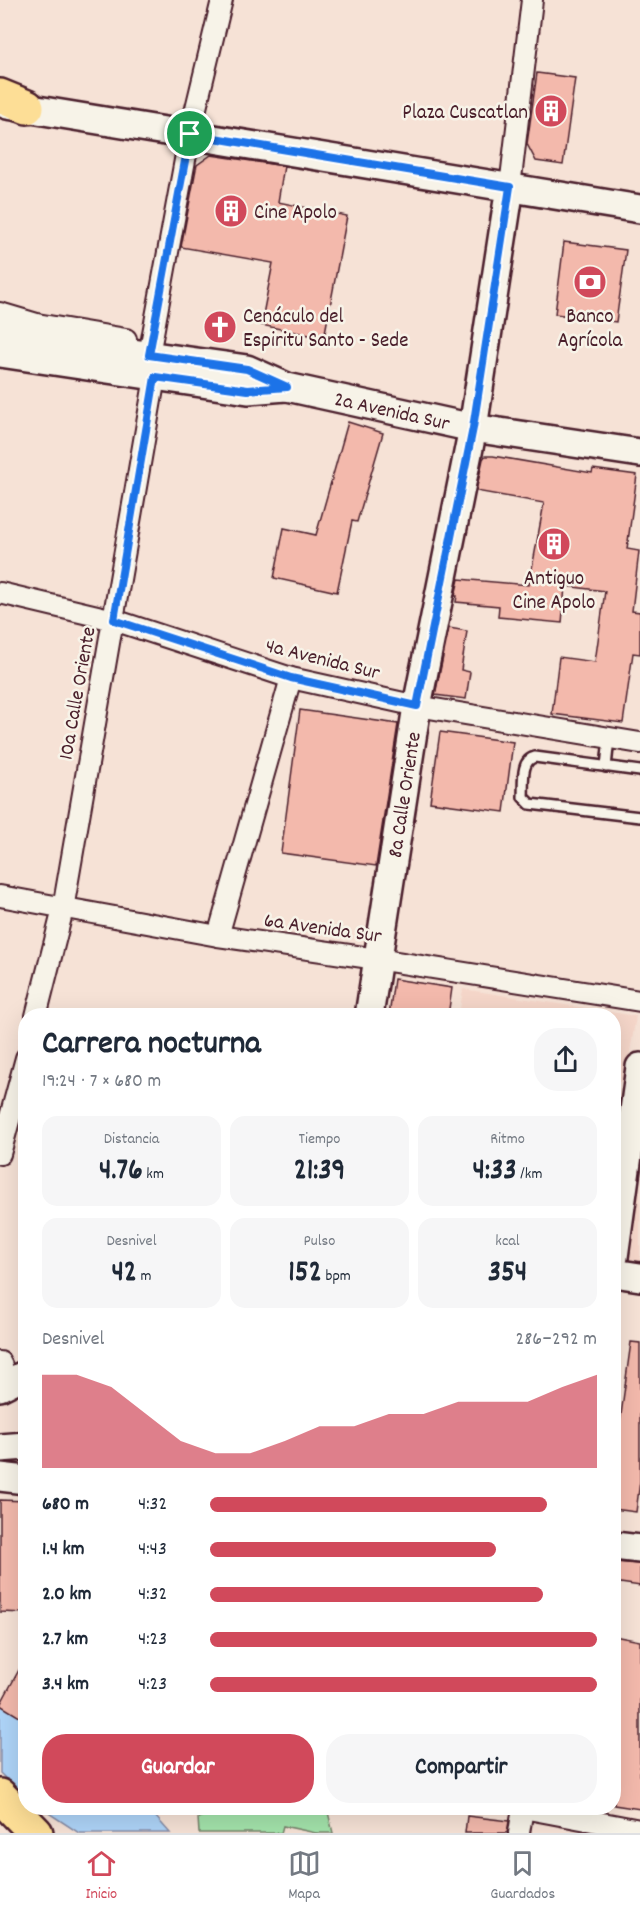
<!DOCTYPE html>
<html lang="es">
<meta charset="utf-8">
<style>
body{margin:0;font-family:Dekko,sans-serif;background:#f6f6f7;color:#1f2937;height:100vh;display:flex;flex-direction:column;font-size:22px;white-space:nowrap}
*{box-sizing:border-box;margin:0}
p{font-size:20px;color:#747a83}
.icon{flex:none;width:33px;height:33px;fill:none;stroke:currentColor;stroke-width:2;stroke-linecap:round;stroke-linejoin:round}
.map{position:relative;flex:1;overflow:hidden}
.side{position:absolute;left:18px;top:1008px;width:603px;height:807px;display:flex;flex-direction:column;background:#fff;border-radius:24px;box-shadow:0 6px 24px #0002}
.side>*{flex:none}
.pin{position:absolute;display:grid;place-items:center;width:51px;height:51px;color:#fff;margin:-26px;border:3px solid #fff;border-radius:50%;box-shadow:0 2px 6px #0007}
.round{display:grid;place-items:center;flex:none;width:63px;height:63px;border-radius:24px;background:#f6f6f7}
.head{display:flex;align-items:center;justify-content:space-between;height:102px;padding:0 24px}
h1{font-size:33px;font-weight:700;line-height:45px}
.metrics{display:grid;grid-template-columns:repeat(3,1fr);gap:9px;height:102px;padding:6px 24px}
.metrics div{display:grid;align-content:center;border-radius:15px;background:#f6f6f7;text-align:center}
.metrics b{font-size:30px;font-weight:700}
.metrics small{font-size:16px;font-weight:400}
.metrics p{font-size:16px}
.chart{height:168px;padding:12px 24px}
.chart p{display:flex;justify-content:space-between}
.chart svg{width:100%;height:108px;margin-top:6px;fill:#d1495b;opacity:.7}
.button{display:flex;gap:12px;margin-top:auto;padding:12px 24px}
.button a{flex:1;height:69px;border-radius:24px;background:#d1495b;color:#fff;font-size:24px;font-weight:700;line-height:69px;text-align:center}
.button a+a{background:#f6f6f7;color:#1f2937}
ul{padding:0 24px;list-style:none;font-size:20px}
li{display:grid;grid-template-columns:96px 72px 1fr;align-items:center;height:45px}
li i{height:15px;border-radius:8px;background:#d1495b}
.dock{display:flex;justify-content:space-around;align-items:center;height:84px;border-top:2px solid #e0e1e3;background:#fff;font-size:16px;color:#747a83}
.dock a{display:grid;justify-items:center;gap:3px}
.dock .selected{color:#d1495b}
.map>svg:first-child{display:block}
.built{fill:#f5d6c9}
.green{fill:#a3e3ab;stroke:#76816b;stroke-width:1.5}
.water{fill:#aed4f8;stroke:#868ca6;stroke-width:1.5}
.building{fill:#f3b9ac;stroke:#4a1f2b;stroke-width:1.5}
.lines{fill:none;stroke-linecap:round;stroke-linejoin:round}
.lane-casing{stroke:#4a1f2b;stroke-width:14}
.street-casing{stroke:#4a1f2b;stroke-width:24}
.secondary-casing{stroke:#4a1f2b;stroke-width:32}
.highway-casing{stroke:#4a1f2b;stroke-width:38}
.lane{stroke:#f7f3e8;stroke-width:9}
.street{stroke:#f7f3e8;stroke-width:20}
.secondary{stroke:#f7f3e8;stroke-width:27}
.highway{stroke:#fdde96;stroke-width:33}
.route-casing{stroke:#fff;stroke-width:12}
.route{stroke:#1a73e8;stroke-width:8}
.labels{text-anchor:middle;stroke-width:5;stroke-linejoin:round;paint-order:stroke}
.poi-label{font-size:21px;fill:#4a1f2b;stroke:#f7f3e8;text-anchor:start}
.street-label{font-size:21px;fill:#4a1f2b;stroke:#f7f3e8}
</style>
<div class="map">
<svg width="640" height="1833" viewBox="0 0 640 1833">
<rect width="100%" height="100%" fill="#f6e2d6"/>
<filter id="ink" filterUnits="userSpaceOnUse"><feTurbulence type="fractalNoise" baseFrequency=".0167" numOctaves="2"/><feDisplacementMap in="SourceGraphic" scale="12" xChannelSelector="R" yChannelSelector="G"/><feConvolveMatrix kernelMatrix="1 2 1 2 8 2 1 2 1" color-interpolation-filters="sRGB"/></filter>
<g filter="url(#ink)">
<g class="built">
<path d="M463,989l173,27 -11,67 -11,-2v-65h-155z"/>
<path d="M640,1083v194l-26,-19z"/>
</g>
<path class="green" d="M237,1808h90l6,25h-17l-33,-7 -2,7h-82l-1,-15 10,-4 27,1z"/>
<g class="water">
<path d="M3,1702l22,16v80l-25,-25v-65z"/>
<path d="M41,1808h107l22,25h-91z"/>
</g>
<g class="building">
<path d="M537,73l38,5 -12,87 -27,-4 -9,-17z"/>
<path d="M211,155l73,11 -6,36 69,14 -23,122 -63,-13 12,-62 -92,-16 15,-78 1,-4z"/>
<path d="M564,242l62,8 -10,72 -61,-8z"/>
<path d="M348,422l35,11 -26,89 -5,-1 -15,71 -63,-14 10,-50 32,7z"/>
<path d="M485,456h8l99,17 1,-4 44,6 -10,74 12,2 -7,60 8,1v42l-7,-1 -10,70 -71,-9 7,-57 36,5 10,-71 -40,-5 -3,37 -64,-6 1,-11 -43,-4 1,-6h-2l4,-17 70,6 15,-82 -68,-12 7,-32z"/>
<path d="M449,628l18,3 -6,39 9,2 -4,27 -31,-4z"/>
<path d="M300,710l98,14 -22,142 -95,-13z"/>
<path d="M440,732l73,10 -9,70 -74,-10z"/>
<path d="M394,979l58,9 -4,28h-59z"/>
<path d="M631,1342l9,1v138l-4,31 -22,-3v-43z"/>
<path d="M0,1500l26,1v112l-26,-1z"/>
<path d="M614,1562l26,2v22l-26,-4z"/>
<path d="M614,1636l26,5v168l-26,-4z"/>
<path d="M26,1657v64l-26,-16z"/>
<path d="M467,1816l42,5 -2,12h-42z"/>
</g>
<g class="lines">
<g class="lane-casing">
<g id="lane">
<path d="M606,767l3,-29"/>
<path d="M640,771l-105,-14c-15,3 -11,27 -12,40l7,7 110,13"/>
</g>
</g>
<g class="street-casing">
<g id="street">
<path d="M510,187l22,-187"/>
<path d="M0,313l37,11 89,15"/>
<path d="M149,355l41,-222 32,-133"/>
<path d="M0,593l114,27 177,58 126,28 223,37"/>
<path d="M0,896l218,40 159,23 263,42"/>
<path d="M218,936l73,-258"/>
<path d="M36,1016l27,-107 92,-532"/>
<path d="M0,1154l26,-96"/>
<path d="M0,1362l2,4"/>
<path d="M523,1808l117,22"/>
<path d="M519,1833l4,-25"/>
</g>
</g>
<g class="secondary-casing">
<g id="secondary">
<path d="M7,105l633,104"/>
<path id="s1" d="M0,329l47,12 200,28 40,18 186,41 167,25"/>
<path d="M0,353l248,37 38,-3"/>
<path id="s2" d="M369,1016l48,-310 56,-278 37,-241"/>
<path d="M614,1257l26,-190"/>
<path d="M614,1273l26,4"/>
<path d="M0,1387l26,-13"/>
<path d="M0,1448l26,-2"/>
<path d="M0,1477l26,3"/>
<path d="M614,1546l26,3"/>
</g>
</g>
<g class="highway-casing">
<g id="highway">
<path d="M0,96l27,11"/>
<path d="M0,1796l36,37"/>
</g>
</g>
<use href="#lane" class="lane"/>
<use href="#street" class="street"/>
<use href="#secondary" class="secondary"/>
<use href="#highway" class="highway"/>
</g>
</g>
<g class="lines" filter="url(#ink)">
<g class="route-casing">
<path id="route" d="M190,134l320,53 -37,241 -56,278 -126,-28 -177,-58 41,-243 93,13 39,-3 -40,-18 -98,-14z"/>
</g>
<use href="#route" class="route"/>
</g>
<defs>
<g id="building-disc" transform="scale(1.725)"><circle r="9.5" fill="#d1495b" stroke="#f7f3e8"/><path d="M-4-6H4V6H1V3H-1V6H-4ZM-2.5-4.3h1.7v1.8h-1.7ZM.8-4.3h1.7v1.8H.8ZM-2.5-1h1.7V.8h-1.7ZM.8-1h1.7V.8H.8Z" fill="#fff"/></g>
<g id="bank-disc" transform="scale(1.725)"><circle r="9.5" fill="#d1495b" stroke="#f7f3e8"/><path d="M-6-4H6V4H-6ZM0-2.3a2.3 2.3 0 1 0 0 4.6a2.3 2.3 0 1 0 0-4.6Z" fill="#fff"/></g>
<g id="church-disc" transform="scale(1.725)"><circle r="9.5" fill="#d1495b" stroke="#f7f3e8"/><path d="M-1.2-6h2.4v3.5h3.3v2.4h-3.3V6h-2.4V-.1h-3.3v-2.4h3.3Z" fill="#fff"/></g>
</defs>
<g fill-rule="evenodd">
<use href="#building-disc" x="551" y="111"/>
<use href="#building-disc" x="231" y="211"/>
<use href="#bank-disc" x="590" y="282"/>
<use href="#church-disc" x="220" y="327"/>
<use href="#building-disc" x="554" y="544"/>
</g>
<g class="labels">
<g class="poi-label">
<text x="528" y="118" text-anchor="end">Plaza Cuscatlan</text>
<text x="254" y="218">Cine Apolo</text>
<text x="243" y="322">Cenáculo del<tspan x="243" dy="24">Espiritu Santo - Sede</tspan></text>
<text x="590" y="322" text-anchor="middle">Banco<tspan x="590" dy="24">Agrícola</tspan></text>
<text x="554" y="584" text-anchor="middle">Antiguo<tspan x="554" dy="24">Cine Apolo</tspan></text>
</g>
<g class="street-label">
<text dy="7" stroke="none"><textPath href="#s1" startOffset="402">2a Avenida Sur</textPath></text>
<text transform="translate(323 658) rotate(14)" y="7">4a Avenida Sur</text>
<text transform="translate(76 693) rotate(-80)" y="7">10a Calle Oriente</text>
<text dy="7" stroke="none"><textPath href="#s2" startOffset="224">8a Calle Oriente</textPath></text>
<text transform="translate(323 927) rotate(8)" y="7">6a Avenida Sur</text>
</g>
</g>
</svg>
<div class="pin" style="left:190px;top:134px;background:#1e9e55"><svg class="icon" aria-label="arrive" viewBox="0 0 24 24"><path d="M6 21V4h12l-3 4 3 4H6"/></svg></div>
<section class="side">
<div class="head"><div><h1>Carrera nocturna</h1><p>19:24 · 7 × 680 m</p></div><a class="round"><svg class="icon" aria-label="share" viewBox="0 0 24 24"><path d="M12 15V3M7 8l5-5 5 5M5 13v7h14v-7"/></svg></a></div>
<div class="metrics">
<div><p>Distancia</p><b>4.76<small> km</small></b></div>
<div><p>Tiempo</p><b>21:39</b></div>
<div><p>Ritmo</p><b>4:33<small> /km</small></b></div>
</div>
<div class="metrics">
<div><p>Desnivel</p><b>42<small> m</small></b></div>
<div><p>Pulso</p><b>152<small> bpm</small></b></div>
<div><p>kcal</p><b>354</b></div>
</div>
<div class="chart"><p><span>Desnivel</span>286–292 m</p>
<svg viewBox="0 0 160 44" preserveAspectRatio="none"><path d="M0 44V6L10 6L20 11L30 22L40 33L50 38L60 38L70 33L80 27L90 27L100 22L110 22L120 17L130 17L140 17L150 11L160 6V44z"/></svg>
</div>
<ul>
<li><b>680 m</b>4:32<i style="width:87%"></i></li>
<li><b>1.4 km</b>4:43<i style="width:74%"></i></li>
<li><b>2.0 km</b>4:32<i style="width:86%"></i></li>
<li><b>2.7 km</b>4:23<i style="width:100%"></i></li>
<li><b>3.4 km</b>4:23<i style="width:100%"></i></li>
</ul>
<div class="button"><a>Guardar</a><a>Compartir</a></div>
</section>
</div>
<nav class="dock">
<a class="selected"><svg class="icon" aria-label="home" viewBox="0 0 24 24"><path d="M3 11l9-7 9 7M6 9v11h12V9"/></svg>Inicio</a>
<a><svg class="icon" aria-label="map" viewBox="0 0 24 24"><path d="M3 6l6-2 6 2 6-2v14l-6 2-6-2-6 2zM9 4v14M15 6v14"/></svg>Mapa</a>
<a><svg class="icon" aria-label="saved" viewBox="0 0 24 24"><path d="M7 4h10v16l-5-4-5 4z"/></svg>Guardados</a>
</nav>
